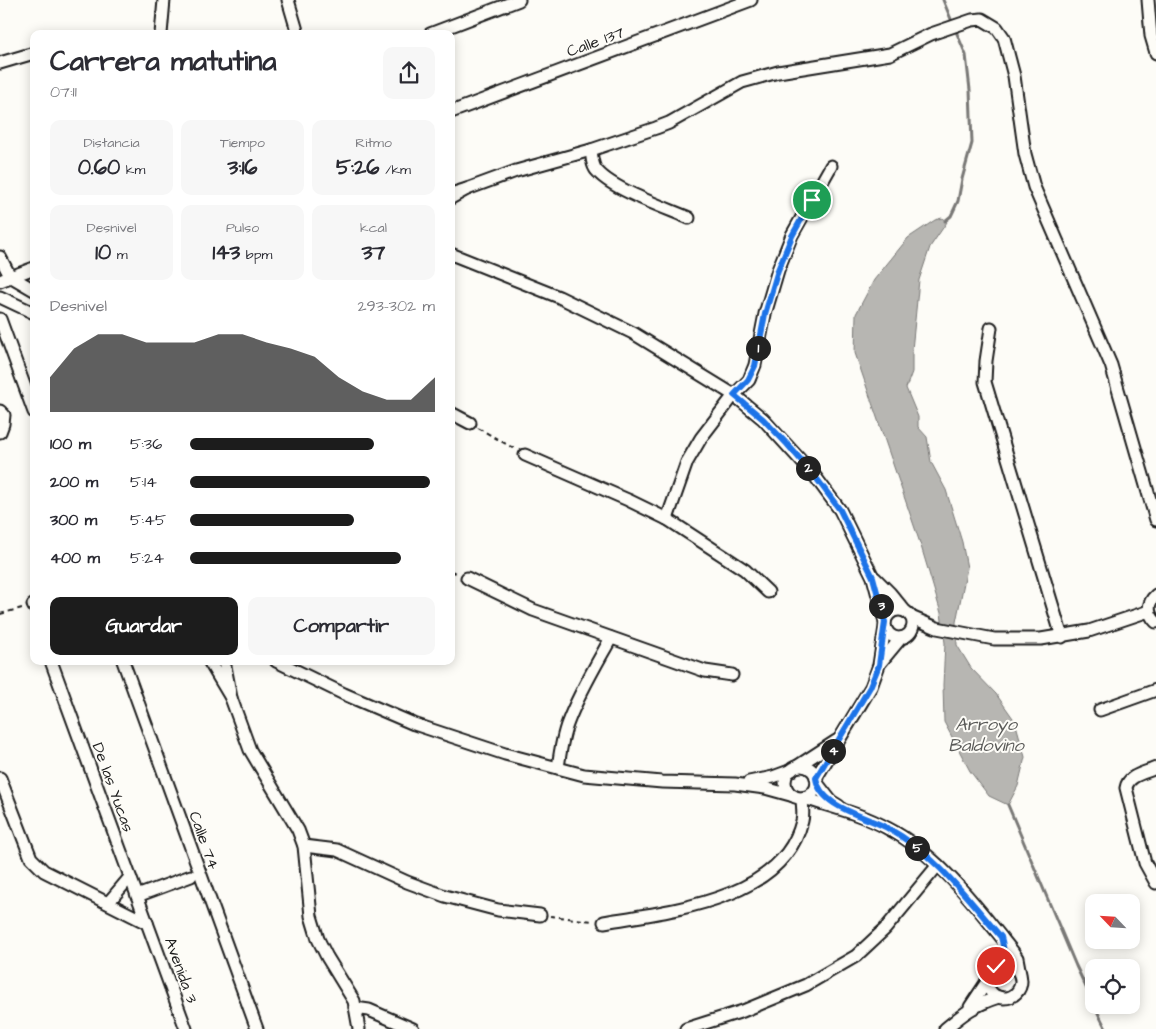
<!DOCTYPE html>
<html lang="es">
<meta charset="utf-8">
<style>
body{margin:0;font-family:"Architects Daughter",sans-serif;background:#f7f7f7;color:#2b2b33;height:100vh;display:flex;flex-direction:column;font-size:19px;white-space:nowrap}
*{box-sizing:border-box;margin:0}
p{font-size:16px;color:#7c7c81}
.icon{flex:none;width:28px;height:28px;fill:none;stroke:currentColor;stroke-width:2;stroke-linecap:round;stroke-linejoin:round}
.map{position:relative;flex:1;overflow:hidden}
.drawer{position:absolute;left:30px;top:30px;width:425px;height:635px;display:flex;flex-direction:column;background:#fff;border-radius:10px;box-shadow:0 2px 12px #0003}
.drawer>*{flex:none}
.needle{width:32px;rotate:295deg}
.controls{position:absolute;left:1085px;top:894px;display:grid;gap:10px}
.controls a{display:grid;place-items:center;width:55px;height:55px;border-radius:10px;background:#fff;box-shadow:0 2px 12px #0003;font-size:25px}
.pin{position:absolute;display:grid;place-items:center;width:42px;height:42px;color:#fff;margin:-21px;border:2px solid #fff;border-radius:50%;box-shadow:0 1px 5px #0007}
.km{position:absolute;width:25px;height:25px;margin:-12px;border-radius:50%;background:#222;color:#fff;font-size:14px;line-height:25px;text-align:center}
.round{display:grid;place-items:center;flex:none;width:52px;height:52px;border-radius:10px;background:#f7f7f7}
.headline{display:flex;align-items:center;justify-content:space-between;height:85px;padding:0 20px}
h1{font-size:28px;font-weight:700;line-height:38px}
.figures{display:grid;grid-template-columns:repeat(3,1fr);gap:8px;height:85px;padding:5px 20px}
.figures div{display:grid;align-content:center;border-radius:10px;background:#f7f7f7;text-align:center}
.figures b{font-size:21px;font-weight:700}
.figures small{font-size:14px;font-weight:400}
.figures p{font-size:14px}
.chart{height:140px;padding:10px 20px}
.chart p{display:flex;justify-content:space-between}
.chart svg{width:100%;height:90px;margin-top:5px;fill:#1c1c1c;opacity:.7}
.button{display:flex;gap:10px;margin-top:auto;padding:10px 20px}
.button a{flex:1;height:58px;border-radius:10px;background:#1c1c1c;color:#fff;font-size:20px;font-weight:700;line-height:58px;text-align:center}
.button a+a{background:#f7f7f7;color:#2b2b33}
ul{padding:0 20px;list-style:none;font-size:16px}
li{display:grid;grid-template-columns:80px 60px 1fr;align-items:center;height:38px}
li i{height:12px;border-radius:6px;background:#1c1c1c}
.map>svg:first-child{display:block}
.water{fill:#b7b6b2;stroke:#797876}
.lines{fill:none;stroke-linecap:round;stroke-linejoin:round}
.stream{stroke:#797876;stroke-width:3}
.street-casing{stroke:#1c1c1c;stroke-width:15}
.path{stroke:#1c1c1c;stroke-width:2;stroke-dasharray:5 4;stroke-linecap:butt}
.street{stroke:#fdfcf7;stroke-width:11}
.route-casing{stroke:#fff;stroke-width:10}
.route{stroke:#1a73e8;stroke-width:6}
.labels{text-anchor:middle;stroke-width:4;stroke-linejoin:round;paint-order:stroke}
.street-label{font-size:16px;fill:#1c1c1c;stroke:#fdfcf7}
.water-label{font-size:18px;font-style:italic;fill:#5a5a58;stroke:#fdfcf7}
</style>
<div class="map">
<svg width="1156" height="1029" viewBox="0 0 1156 1029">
<rect width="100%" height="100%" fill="#fdfcf7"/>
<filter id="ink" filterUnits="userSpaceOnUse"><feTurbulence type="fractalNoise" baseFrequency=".02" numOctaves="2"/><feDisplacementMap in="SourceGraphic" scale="10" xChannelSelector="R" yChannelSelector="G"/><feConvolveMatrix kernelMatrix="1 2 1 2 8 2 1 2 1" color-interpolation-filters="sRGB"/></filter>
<g filter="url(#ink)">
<path class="water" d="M942,218l5,4 -17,25 -11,33 -7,70v22l-6,16 12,29v10l9,10 4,25 15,28 16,52 5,26 -11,54 1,23 14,23 25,26 19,27 10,36 -7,29 -10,19 -19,-9 -19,-25 -26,-49 -1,-37 2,-42 -4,-30 -20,-67 -66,-193 1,-39 18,-34 34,-42 27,-18z"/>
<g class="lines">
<g class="stream">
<path d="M943,0l10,24"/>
<path d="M945,221l6,-5 7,-15 4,-22 10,-36 -2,-53 -4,-35 -11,-26"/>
<path d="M1008,805l68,161 18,38"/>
<path d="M1094,1005l12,24"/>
</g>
<g class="street-casing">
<g id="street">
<path d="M288,0l10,34"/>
<path d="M1148,0l3,36 5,17"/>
<path d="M161,34l3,-34"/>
<path d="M430,34l89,-34"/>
<path d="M0,63l34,-10"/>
<path d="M451,112l300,-112"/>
<path d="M591,150c1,7 1,17 7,22 16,18 68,36 91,46"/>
<path d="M467,189l49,-18 75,-21 65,-22 13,-5 73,-41 36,-10 112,-18 41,-20 41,-14 10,-1 15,9 7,10 10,38 11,78 9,33 77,178 45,155"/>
<path d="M451,194l16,-5 -16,9"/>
<path d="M451,254l108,43 74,36 101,62 29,24 51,56 26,35 33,67 12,45"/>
<path d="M0,257l10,19 24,14"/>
<path d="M0,281l34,-13"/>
<path d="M0,297l34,16"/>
<path d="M0,319l34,93"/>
<path d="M991,328l-5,33 -1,21 77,255"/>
<path d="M0,411l4,4 -1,9 -3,8"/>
<path d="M451,413l19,10"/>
<path d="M525,455l103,45 39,19 78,51 23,22"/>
<path d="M667,519l20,-57 14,-24 33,-43 15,-15 6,-15 10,-51 13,-44 14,-35 39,-69"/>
<path d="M467,578l66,32 172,61 27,4"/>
<path d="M875,578l15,15 15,18"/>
<path d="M1156,595c-9,8 -9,18 0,27"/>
<path d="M33,605l1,2"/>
<circle cx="899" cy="624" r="14"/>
<path d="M911,617l26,11 57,11h47l48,-8 60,-20"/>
<path d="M51,661l135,368"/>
<path d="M123,661l134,368"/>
<path d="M209,661l22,37 -7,-37"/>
<path d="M276,661l68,33 70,30 91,30 79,21 78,7 73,2 30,4 29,8"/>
<path d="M881,662l20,-24"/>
<path d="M231,698l19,52 48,80 6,16 7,70 7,23 9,18 27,44 5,28"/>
<path d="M1100,710l56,-20"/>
<circle cx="801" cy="782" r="16"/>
<path d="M796,767l40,-26"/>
<path d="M558,768c2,-15 4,-31 10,-46 11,-29 28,-57 43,-84"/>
<path d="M1156,768c-11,5 -28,7 -30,20l19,75 11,20"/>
<path d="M0,778l31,80 13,13 103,52"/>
<path d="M816,778l55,-91 8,-22 6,-38"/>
<path d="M749,782l24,-5 19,-7"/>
<path d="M817,783l14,18 8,5"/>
<path d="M804,798c28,9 58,16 83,30 51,26 91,80 126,124l4,6 3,16"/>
<path d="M304,846l33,4 70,32 38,14 53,14 42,5"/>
<path d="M137,896l54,-20"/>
<path d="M108,903l22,-26"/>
<path d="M604,922c66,-11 179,-22 198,-101 2,-7 0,-16 0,-23"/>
<circle cx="1004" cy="981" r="17"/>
<path d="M970,1007l18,-27"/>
<path d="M355,1008l14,2 44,19"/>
<path d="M686,1029l57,-18 63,-26 50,-29 29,-27 53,-64"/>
<path d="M945,1029c19,-16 29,-24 54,-32"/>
</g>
</g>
<g class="path">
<path d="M478,428l37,21"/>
<path d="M451,571l7,3"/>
<path d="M0,614l22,-6"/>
<path d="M550,916l43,5"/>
</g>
<use href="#street" class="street"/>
</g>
</g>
<g class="lines" filter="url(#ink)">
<g class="route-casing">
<path id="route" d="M812,200l-20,36 -14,34 -13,44 -10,52 -7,14 -14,15 29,24 24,25 27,31 26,35 33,67 12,45 -6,43 -9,22 -54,91c4,30 51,38 73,51 46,25 78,69 112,108 4,15 4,17 -5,29"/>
</g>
<use href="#route" class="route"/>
</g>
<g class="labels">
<g class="street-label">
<text transform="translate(595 41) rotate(-20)" y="6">Calle 137</text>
<text transform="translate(114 787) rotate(70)" y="6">De las Yucas</text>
<text transform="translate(205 840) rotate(70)" y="6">Calle 74</text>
<text transform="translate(182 970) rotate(70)" y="6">Avenida 3</text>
</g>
<g class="water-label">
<text x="986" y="730">Arroyo<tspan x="986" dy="21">Baldovino</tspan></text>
</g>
</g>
</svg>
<div class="controls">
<a><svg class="needle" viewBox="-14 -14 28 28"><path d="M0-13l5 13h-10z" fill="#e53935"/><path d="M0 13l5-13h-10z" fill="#7c7c81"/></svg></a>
<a><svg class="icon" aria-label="locate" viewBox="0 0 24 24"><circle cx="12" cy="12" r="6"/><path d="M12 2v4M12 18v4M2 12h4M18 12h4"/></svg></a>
</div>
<div class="pin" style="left:812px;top:200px;background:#1e9e55"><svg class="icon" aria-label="arrive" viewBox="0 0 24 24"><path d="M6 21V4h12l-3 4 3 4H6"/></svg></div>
<div class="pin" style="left:996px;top:966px;background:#d93025"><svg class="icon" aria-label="check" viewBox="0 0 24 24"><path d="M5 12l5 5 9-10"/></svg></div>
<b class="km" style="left:758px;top:348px">1</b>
<b class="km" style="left:808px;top:468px">2</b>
<b class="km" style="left:881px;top:606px">3</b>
<b class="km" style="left:833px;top:751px">4</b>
<b class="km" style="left:917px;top:848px">5</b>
<section class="drawer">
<div class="headline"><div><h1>Carrera matutina</h1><p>07:11</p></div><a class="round"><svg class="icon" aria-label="share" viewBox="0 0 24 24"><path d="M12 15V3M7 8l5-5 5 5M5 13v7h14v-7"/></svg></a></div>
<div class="figures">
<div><p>Distancia</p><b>0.60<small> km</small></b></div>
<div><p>Tiempo</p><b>3:16</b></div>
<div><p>Ritmo</p><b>5:26<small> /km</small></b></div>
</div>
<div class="figures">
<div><p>Desnivel</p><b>10<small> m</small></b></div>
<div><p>Pulso</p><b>143<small> bpm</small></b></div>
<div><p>kcal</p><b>37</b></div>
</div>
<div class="chart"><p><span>Desnivel</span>293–302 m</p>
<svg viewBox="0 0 160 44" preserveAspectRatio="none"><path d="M0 44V27L10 13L20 6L30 6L40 10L50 10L60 10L70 6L80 6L90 10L100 13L110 17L120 27L130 34L140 38L150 38L160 27V44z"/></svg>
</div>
<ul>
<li><b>100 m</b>5:36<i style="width:75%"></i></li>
<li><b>200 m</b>5:14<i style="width:98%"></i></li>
<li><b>300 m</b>5:45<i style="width:67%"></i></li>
<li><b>400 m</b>5:24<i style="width:86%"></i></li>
</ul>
<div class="button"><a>Guardar</a><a>Compartir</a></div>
</section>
</div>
